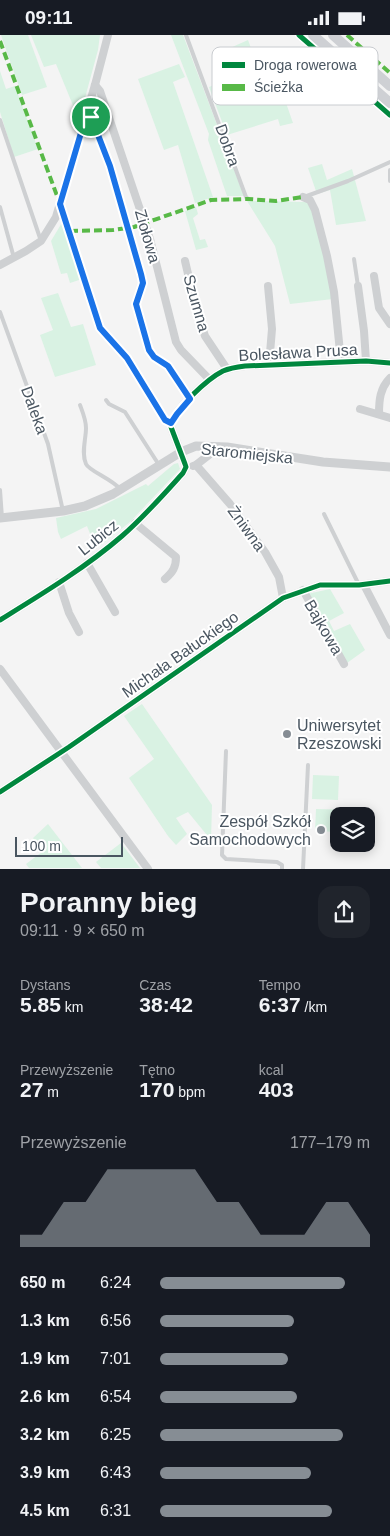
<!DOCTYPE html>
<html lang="pl">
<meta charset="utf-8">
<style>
body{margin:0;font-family:Helvetica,sans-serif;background:#20242c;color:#f1f3f6;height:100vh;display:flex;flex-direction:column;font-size:19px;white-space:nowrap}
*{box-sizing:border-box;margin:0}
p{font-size:16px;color:#9ea1a6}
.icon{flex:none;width:28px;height:28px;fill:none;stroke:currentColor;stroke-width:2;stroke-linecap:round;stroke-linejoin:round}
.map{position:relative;height:834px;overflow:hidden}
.details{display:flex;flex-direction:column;background:#171b24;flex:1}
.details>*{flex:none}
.tools{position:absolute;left:330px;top:772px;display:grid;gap:10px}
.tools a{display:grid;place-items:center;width:45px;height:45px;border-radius:10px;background:#171b24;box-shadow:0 2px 12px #0003;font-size:25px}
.scale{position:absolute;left:15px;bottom:12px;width:108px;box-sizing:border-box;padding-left:5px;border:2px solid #4a5661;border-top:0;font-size:14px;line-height:18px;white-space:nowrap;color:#4a5661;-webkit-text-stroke:4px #fff;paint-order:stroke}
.pin{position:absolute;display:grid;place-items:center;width:42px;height:42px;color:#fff;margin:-21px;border:2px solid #fff;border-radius:50%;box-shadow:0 1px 5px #0007}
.round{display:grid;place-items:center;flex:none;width:52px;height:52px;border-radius:15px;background:#20242c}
.overview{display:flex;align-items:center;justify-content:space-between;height:85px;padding:0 20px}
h1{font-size:28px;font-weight:600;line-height:38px}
.stats{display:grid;grid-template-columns:repeat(3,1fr);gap:8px;height:85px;padding:5px 20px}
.stats div{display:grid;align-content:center}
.stats b{font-size:21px;font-weight:600}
.stats small{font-size:14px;font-weight:400}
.stats p{font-size:14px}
.chart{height:140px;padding:10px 20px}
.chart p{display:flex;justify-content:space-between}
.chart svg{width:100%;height:90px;margin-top:5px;fill:#868d94;opacity:.7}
ul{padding:0 20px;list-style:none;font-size:16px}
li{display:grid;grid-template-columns:80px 60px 1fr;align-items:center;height:38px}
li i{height:12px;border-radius:6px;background:#868d94}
.status{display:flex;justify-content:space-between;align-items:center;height:35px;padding:0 25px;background:#171b24;direction:ltr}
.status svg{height:14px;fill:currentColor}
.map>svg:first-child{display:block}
.green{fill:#d9f2e3}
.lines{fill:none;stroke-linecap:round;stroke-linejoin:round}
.service{stroke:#ced0d2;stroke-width:4}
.minor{stroke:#ced0d2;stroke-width:8}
.tertiary{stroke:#ced0d2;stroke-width:9}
.secondary{stroke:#ced0d4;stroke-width:10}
.quiet{stroke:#58b947;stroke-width:4;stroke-dasharray:8 4;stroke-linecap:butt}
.cycleway-casing{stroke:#fff;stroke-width:8}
.cycleway{stroke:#00873e;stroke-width:5}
.route-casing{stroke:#fff;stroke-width:10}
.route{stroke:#1a73e8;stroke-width:6}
.poi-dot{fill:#868d94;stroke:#fff;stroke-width:2}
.labels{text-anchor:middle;stroke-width:4;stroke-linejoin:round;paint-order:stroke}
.street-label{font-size:16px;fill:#4a5661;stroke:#fff}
.poi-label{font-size:16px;fill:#4a5661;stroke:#fff;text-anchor:start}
.key{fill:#fff;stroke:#c9ccd0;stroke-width:1}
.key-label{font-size:14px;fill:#4a5661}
</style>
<div class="status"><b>09:11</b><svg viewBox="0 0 49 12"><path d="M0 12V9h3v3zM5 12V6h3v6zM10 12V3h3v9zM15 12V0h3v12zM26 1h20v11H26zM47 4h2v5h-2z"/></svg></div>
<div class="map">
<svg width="390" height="834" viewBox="0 0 390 834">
<rect width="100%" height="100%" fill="#f4f4f4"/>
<g class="green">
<path d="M1,0h27l19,52 -25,8z"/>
<path d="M31,0h69l-2,15 -19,70 -23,-56 -12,3z"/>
<path d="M171,0h12l61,161h-17l-19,-56 1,-6z"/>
<path d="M248,5l7,19 14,-5 24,69 -13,3 -2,-7 -51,16 -18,-48 22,-9 -10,-26z"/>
<path d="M179,29l6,13 -12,5 40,115 -18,6 -17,-58 -14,5 -26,-71z"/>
<path d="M0,36l6,18 9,-3 23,63 -24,8 -14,-45z"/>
<path d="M322,129l5,16 25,-11 14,52 -30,4 -6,-35 -13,4 -9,-26z"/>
<path d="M247,166l60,1c14,21 22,71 26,97l-43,5 -15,-58z"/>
<path d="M196,172l2,7 -5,4 7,22 5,-1 3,8 -12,3 -11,-39z"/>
<path d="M63,186l19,58 -12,4 -3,-10 -6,1 -10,-33z"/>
<path d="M58,258l13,34 12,-3 13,41 -41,12 -15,-42 13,-5 -12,-32z"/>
<path d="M178,428l2,6 -50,53 -34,27 -9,-23 -26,13 -3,-7 -2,-14 40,-9 50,-25 2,2 26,-22z"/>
<path d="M330,554l14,24 -15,8 5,10 16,-7 15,26 -18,13 -40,-69z"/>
<path d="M142,669l70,101 -1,35 -23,-28 -12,6 11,16 -11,11 -8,-9 -39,-58 25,-19 -30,-43z"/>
<path d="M313,740l26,1 -1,24 -26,-1z"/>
<path d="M316,774l43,1v6h-20v16l-24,-1z"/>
<path d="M48,789l34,44h-53l-3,-4 16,-12 -9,-14z"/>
<path d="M121,808l19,25h-39l-5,-6z"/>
</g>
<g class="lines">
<g class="service">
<path d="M186,0l60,162 2,2"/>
<path d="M89,76l20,55 32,108 2,9 -7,21 13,46 5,7 14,9 23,32"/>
<path d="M0,85l41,121"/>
<path d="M390,135v11"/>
<path d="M304,162l44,-16 42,-19"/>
<path d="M0,172l14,51"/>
<path d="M354,224l4,27"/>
<path d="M0,277l48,132 15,67"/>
<path d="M106,365l3,4 16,8 34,53"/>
<path d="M80,370c3,8 6,15 6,23 0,11 -5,25 0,36 3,7 26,15 34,25"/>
<path d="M0,455l2,28"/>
<path d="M324,479l35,71"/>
<path d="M226,716l-4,104 4,4 51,3 5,3v4"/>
<path d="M303,834l5,-104"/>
</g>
<g class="minor">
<path d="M95,50l5,6 50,148 26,103 5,8 28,29"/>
<path d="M303,162l7,3 5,10 12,46 7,36 7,70"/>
<path d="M60,169l40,124 27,30 38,62 6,3"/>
<path d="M185,226l11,47 9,28 22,33"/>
<path d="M0,230l26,-14 15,-10 15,-24 39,-132 13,-50"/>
<path d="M374,241l5,32 11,16"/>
<path d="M268,251l4,43 -3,36"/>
<path d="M358,251l6,45 2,30"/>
<path d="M360,374l30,9"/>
<path d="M379,379c0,-14 1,-26 11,-36"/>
<path d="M196,430l34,39 35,48 14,25 4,21"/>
<path d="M193,431l3,-1 23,-18"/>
<path d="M135,488l41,34c0,10 -3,15 -11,22"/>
<path d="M87,528l28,49"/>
<path d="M59,547l10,31 10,19"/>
<path d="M364,550l26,50"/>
<path d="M303,555l41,74"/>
<path d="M0,585c42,-26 85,-52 122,-84 22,-19 42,-42 61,-63l3,-6 -1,-3 -14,-37c0,-16 38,-49 52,-56 7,-3 14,-4 22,-5l121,-5 24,2"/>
<path d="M0,634l148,200"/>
<path d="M0,757l69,-45 214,-149 37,-13h39l31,-4"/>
</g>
<path class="tertiary" d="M0,483l63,-7 22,-5 28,-12 68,-42 15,-6 31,1 96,15 67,5"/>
<g class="secondary">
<path d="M313,0l77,68"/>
<path d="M333,0l57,51"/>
</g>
<g class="quiet">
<path d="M347,0l43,38"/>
<path d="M0,6l60,163"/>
<path d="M70,196l43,-1 21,-3 77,-27 37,-1 28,2 27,-4"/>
</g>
<g class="cycleway-casing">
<g id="cycleway">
<path d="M299,0l91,80"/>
<path d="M0,585c42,-26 85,-52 122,-84 22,-19 42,-42 61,-63l3,-6 -1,-3 -14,-37c0,-16 38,-49 52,-56 7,-3 14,-4 22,-5l121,-5 24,2"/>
<path d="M0,757l69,-45 214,-149 37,-13h39l31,-4"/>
</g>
</g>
<use href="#cycleway" class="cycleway"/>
</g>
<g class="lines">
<g class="route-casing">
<path id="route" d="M88,74l22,57 31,108 2,9 -7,21 13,46 5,7 14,9 22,33 -13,15 -6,9 -6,-3 -38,-62 -27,-30 -40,-124z"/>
</g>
<use href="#route" class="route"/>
</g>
<g class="poi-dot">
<circle cx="287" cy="699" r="5"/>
<circle cx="321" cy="795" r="5"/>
</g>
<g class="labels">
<g class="street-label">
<text transform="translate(228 110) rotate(70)" y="6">Dobra</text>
<text transform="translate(148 201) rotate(74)" y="6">Ziołowa</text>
<text transform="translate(197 268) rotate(74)" y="6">Szumna</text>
<text transform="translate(298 317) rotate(-3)" y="6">Bolesława Prusa</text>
<text transform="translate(35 375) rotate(70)" y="6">Daleka</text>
<text transform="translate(247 418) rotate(6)" y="6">Staromiejska</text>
<text transform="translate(247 493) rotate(54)" y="6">Żniwna</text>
<text transform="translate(98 502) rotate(-39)" y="6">Lubicz</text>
<text transform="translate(324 592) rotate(60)" y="6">Bajkowa</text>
<text transform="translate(180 619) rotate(-35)" y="6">Michała Bałuckiego</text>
</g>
<g class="poi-label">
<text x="297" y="696">Uniwersytet<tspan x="297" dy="18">Rzeszowski</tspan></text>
<text x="311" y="792" text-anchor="end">Zespół Szkół<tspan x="311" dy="18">Samochodowych</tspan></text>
</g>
</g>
<rect x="212" y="12" width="166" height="58" rx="8" class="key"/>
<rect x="222" y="27" width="23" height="6" fill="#00873e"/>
<rect x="222" y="49" width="23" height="7" fill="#58b947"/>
<g class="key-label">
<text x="254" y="35">Droga rowerowa</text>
<text x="254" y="57">Ścieżka</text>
</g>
</svg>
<div class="tools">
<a><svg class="icon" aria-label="layers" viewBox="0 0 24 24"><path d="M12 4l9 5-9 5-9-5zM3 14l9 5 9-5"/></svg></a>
</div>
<div class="scale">100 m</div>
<div class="pin" style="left:91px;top:82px;background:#1e9e55"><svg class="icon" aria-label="arrive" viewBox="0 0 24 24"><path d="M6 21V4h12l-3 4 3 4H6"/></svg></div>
</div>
<section class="details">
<div class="overview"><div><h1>Poranny bieg</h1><p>09:11 · 9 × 650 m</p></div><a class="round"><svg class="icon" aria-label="share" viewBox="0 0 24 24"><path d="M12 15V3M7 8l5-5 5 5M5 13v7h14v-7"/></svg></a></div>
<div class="stats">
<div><p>Dystans</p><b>5.85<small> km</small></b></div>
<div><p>Czas</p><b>38:42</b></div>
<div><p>Tempo</p><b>6:37<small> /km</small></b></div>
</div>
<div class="stats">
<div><p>Przewyższenie</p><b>27<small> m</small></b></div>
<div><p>Tętno</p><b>170<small> bpm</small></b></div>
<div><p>kcal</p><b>403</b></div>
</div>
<div class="chart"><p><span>Przewyższenie</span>177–179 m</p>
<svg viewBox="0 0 160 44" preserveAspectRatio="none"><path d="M0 44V38L10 38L20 22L30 22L40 6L50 6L60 6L70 6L80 6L90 22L100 22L110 38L120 38L130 38L140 22L150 22L160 38V44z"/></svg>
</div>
<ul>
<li><b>650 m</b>6:24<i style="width:88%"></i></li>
<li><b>1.3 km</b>6:56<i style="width:64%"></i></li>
<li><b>1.9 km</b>7:01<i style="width:61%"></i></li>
<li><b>2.6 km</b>6:54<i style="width:65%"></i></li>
<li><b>3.2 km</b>6:25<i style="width:87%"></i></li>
<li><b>3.9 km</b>6:43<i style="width:72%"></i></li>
<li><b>4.5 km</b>6:31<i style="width:82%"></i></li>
</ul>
</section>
